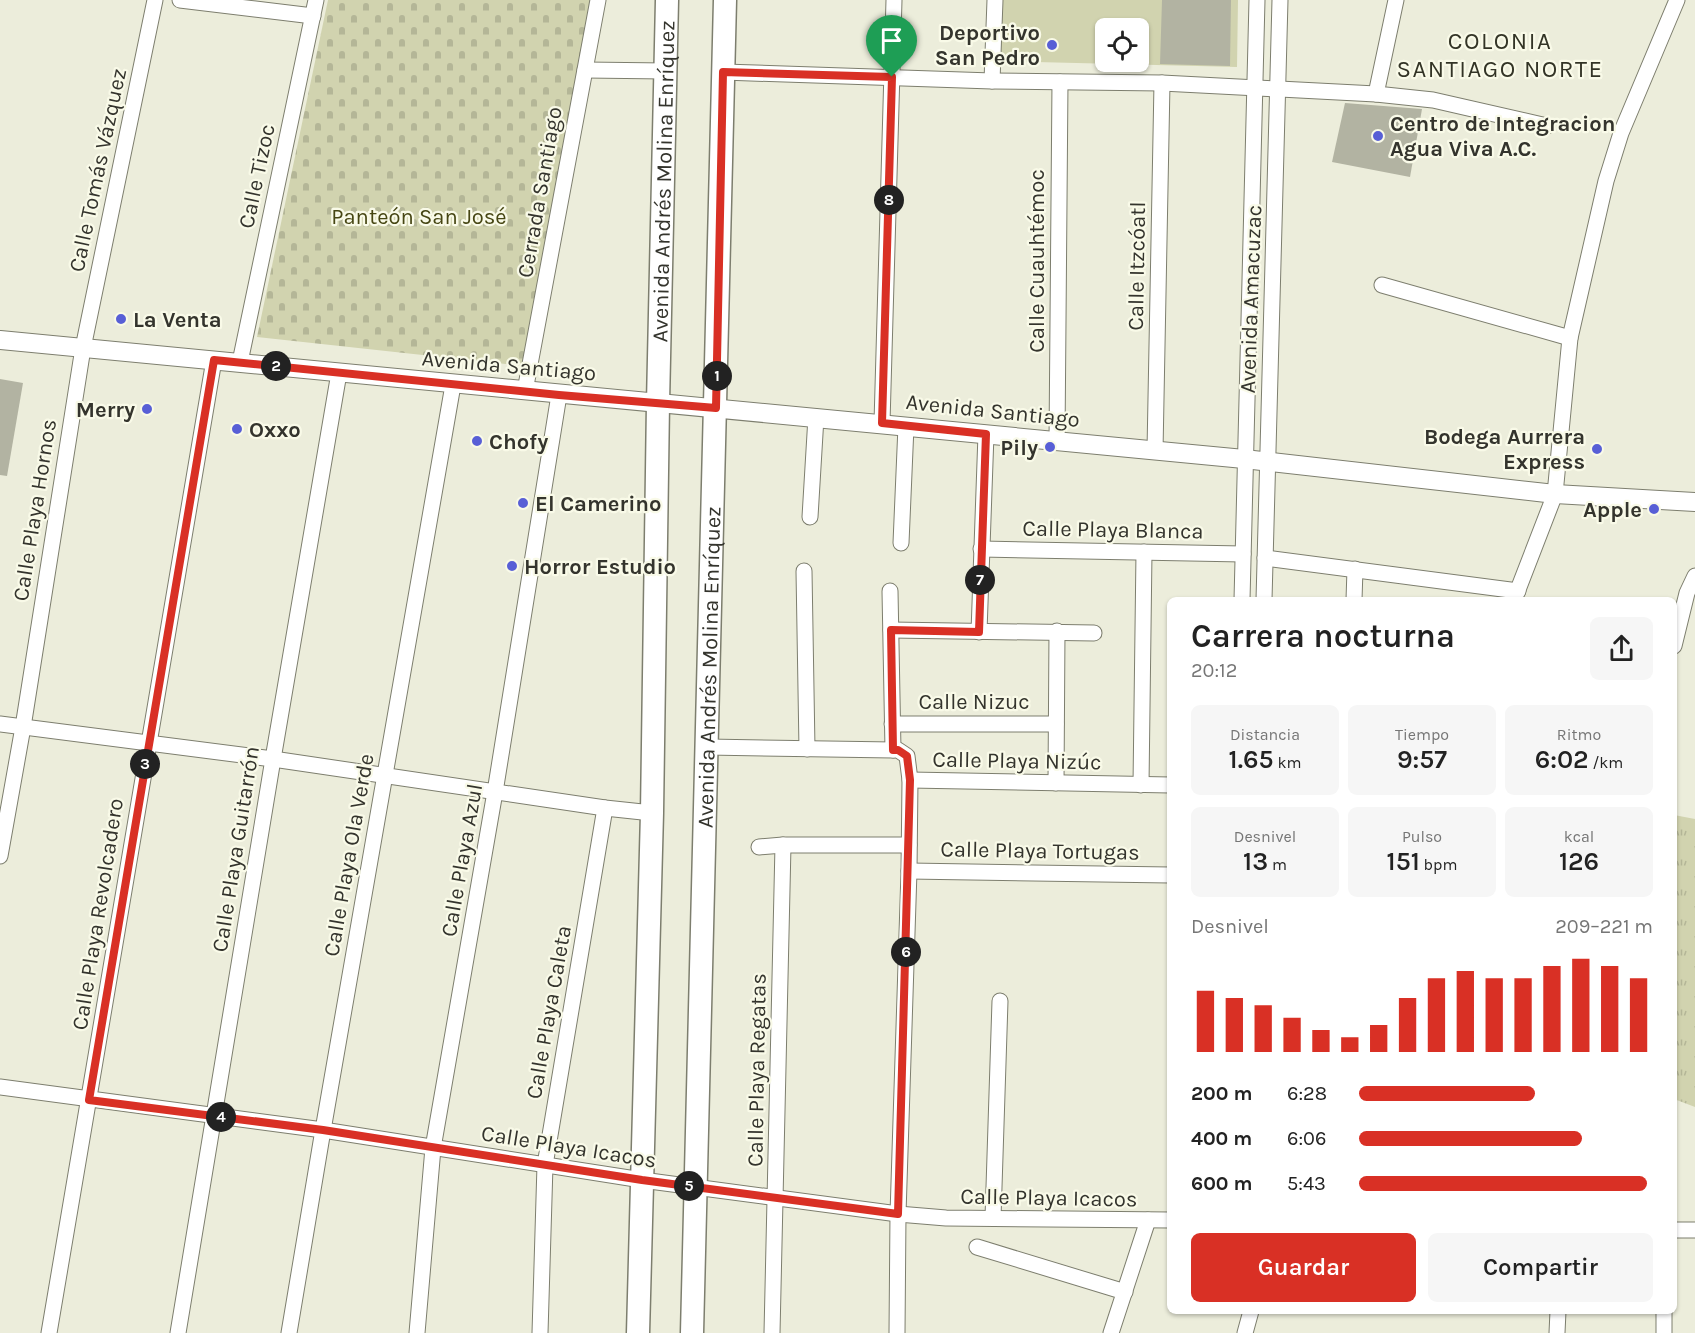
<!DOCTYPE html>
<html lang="es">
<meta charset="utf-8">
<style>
body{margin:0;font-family:Karla,sans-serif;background:#f6f6f6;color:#222;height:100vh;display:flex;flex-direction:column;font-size:22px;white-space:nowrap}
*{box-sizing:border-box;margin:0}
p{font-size:20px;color:#767676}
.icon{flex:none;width:33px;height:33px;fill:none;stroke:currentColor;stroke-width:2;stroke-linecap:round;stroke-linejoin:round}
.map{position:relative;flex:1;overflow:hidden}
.sheet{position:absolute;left:1167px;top:597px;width:510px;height:717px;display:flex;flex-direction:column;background:#fff;border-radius:9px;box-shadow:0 2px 4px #0004}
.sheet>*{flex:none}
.controls{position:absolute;left:1095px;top:18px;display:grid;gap:12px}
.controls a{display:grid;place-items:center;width:54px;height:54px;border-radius:9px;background:#fff;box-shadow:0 2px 4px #0004;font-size:30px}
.pin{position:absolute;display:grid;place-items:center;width:51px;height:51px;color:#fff;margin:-62px -26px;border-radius:50% 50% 50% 0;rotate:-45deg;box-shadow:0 0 6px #0007}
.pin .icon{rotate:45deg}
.km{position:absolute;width:30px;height:30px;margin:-15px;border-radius:50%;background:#222;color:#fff;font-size:16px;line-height:30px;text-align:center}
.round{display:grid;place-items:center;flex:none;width:63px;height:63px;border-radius:9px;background:#f6f6f6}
.head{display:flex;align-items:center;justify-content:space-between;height:102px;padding:0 24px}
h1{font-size:33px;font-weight:600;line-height:45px}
.metrics{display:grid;grid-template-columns:repeat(3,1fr);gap:9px;height:102px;padding:6px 24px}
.metrics div{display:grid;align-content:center;border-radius:9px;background:#f6f6f6;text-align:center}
.metrics b{font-size:26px;font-weight:600}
.metrics small{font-size:16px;font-weight:400}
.metrics p{font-size:16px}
.chart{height:168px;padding:12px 24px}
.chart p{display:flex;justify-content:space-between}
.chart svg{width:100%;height:108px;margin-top:6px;stroke:#d93025;stroke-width:6}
.action{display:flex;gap:12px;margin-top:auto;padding:12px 24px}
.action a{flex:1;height:69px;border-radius:9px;background:#d93025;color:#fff;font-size:24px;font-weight:600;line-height:69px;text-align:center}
.action a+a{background:#f6f6f6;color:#222}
ul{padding:0 24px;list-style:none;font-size:20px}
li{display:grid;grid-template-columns:96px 72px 1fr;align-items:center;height:45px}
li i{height:15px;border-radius:8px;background:#d93025}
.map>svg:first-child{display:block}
.grass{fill:url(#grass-tufts)}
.cemetery{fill:url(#cemetery-stones)}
.pitch{fill:#d1d3af;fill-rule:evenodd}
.building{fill:#b2b3a2}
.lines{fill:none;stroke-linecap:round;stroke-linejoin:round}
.minor-casing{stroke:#7d7e6e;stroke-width:17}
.tertiary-casing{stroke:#7d7e6e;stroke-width:20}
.primary-casing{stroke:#7d7e6e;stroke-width:25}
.minor{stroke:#fff;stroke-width:15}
.tertiary{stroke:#fff;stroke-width:18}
.primary{stroke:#fff;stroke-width:22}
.route-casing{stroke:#fff;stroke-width:12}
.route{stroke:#d93025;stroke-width:8}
.poi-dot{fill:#585fd6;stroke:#f9fae8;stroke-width:2}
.labels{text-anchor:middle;stroke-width:4.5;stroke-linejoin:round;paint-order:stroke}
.poi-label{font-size:22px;font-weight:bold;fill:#34342d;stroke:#f9fae8;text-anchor:start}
.street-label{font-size:22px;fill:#34342d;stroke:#f9fae8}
.park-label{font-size:22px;fill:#464613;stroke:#f9fae8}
.neighbourhood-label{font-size:24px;letter-spacing:1.5px;fill:#333426;stroke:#f9fae8}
</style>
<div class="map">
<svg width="1695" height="1333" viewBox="0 0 1695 1333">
<defs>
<pattern id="grass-tufts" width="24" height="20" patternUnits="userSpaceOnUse" patternTransform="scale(1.5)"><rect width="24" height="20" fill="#d1d3af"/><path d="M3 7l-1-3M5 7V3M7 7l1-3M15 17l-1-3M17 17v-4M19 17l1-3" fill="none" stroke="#b4b697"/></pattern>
<pattern id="cemetery-stones" width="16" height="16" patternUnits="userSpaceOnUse" patternTransform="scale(1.5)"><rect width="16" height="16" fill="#d1d3af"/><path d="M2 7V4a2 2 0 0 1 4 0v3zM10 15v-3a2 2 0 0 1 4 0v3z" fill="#b4b697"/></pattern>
</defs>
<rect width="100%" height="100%" fill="#eceddb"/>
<path class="grass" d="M1674,815l21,4v288l-21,-8z"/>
<path class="cemetery" d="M328,0h266l-69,366 -268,-29z"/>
<path class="pitch" d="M1000,0h238l-1,67 -239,-6zM1106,28h32v34h-32z"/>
<g class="building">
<path d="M1162,0h69l-1,66 -70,-2z"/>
<path d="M1345,103l77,6 -12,68 -78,-15z"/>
<path d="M0,379l23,4 -16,93 -7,-1z"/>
</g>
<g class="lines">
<g class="minor-casing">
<g id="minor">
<path d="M180,0l133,16"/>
<path d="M585,70l81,1"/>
<path d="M723,72l269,9 170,2 214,11 57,6 114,26"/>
<path d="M992,81l3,-81"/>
<path d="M1376,94l20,-94"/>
<path d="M1382,285l188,53"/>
<path d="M240,362l76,-362"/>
<path d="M525,391l73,-391"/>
<path d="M882,423l12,-423"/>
<path d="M1057,441l3,-359"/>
<path d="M1155,451l7,-368"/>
<path d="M810,517l6,-100"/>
<path d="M901,543l5,-117"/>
<path d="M981,549l262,5"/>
<path d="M1265,558l253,33"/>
<path d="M804,571l3,178"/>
<path d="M890,591l3,159"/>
<path d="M1242,600l15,-600"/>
<path d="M1264,600l16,-600"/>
<path d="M1354,600l1,-31"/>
<path d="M1514,600l41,-106 15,-156 36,-157 15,-48 56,-133"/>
<path d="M891,630l203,3"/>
<path d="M979,632l7,-198"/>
<path d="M1674,646l13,-53 8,-17"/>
<path d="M0,724l273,35 332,49 47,5"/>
<path d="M892,724h164"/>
<path d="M707,747l186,3h5l9,6 3,24 -1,91 -11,343 -1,119"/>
<path d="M910,780l260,5"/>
<path d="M1056,783l1,-152"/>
<path d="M1141,785l3,-233"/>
<path d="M759,847l24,-2h126"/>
<path d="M0,856l23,-129 60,-379 72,-348"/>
<path d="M909,871l261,4"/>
<path d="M0,1087l323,43 319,50 256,34 48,4 224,2"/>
<path d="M993,1218l7,-217"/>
<path d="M1674,1230h21"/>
<path d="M977,1247l148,45"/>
<path d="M49,1333l165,-973"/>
<path d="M178,1333l95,-574 66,-386"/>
<path d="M289,1333l34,-203 130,-745"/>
<path d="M417,1333l16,-185 62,-356 64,-397"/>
<path d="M540,1333l5,-168 60,-357"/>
<path d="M772,1333l11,-488"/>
<path d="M1111,1333l37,-113"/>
<path d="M1245,1333l6,-22"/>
<path d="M1557,1333l1,-22"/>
<path d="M1664,1333v-22"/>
</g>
</g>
<g class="tertiary-casing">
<path id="tertiary" d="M0,340l1244,119 311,35 140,8"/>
</g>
<g class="primary-casing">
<g id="primary">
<path id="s1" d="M638,1333l14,-520 6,-410 9,-403"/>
<path id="s2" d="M692,1333l33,-1333"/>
</g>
</g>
<use href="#minor" class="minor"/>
<use href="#tertiary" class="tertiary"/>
<use href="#primary" class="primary"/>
</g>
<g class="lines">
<g class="route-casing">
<path id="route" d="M723,72l169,5 -10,346 104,11 -7,198 -88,-2 2,120h5l9,6 3,24 -12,434 -256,-34 -319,-50 -234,-30 125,-740 345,35 157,13z"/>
</g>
<use href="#route" class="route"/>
</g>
<g class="poi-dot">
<circle cx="1052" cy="45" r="6"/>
<circle cx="1378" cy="136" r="6"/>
<circle cx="121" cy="319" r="6"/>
<circle cx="147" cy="409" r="6"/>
<circle cx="237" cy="429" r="6"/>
<circle cx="477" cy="441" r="6"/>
<circle cx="1050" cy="447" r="6"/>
<circle cx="1597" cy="449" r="6"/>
<circle cx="523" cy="503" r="6"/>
<circle cx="1654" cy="509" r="6"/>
<circle cx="512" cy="566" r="6"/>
</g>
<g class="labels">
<g class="poi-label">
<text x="1040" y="40" text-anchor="end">Deportivo<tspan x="1040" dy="25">San Pedro</tspan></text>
<text x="1390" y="131">Centro de Integracion<tspan x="1390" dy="25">Agua Viva A.C.</tspan></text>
<text x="133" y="327">La Venta</text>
<text x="135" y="417" text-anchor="end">Merry</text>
<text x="249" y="437">Oxxo</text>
<text x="1585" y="444" text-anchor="end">Bodega Aurrera<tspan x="1585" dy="25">Express</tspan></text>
<text x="489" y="449">Chofy</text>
<text x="1038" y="455" text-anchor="end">Pily</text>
<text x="535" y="511">El Camerino</text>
<text x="1642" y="517" text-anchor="end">Apple</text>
<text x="524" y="574">Horror Estudio</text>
</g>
<g class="street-label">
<text transform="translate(97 170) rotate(-78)" y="8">Calle Tomás Vázquez</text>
<text transform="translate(256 176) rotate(-78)" y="8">Calle Tizoc</text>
<text dy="8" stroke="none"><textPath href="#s1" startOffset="1152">Avenida Andrés Molina Enríquez</textPath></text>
<text transform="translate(539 192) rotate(-80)" y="8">Cerrada Santiago</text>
<text transform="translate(1036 261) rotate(-90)" y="8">Calle Cuauhtémoc</text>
<text transform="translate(1136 266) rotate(-89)" y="8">Calle Itzcóatl</text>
<text transform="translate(1250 299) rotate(-88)" y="8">Avenida Amacuzac</text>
<text transform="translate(509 365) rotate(5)" y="8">Avenida Santiago</text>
<text transform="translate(993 410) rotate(6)" y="8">Avenida Santiago</text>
<text transform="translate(34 510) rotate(-81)" y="8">Calle Playa Hornos</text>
<text transform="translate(1113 529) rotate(1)" y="8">Calle Playa Blanca</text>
<text dy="8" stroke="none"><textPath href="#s2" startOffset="666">Avenida Andrés Molina Enríquez</textPath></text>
<text x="974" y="709">Calle Nizuc</text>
<text transform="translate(1017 760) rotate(1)" y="8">Calle Playa Nizúc</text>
<text transform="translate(235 849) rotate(-81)" y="8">Calle Playa Guitarrón</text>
<text transform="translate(1040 850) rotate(1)" y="8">Calle Playa Tortugas</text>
<text transform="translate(348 855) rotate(-80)" y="8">Calle Playa Ola Verde</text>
<text transform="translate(461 860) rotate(-80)" y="8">Calle Playa Azul</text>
<text transform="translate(97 914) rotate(-81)" y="8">Calle Playa Revolcadero</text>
<text transform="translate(548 1012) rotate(-80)" y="8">Calle Playa Caleta</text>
<text transform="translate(756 1070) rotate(-89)" y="8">Calle Playa Regatas</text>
<text transform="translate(569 1146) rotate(9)" y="8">Calle Playa Icacos</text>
<text transform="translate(1049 1197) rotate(1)" y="8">Calle Playa Icacos</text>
</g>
<g class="park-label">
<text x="419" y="224">Panteón San José</text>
</g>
<g class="neighbourhood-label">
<text x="1500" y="49">COLONIA<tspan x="1500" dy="28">SANTIAGO NORTE</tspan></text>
</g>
</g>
</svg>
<div class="controls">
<a><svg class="icon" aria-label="locate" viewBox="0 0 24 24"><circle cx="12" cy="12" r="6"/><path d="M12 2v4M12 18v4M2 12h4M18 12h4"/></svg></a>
</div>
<div class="pin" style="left:892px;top:77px;background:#1e9e55"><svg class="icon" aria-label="arrive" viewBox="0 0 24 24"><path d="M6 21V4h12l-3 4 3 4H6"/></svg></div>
<b class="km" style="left:717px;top:376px">1</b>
<b class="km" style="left:276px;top:366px">2</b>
<b class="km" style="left:145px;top:764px">3</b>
<b class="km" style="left:221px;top:1117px">4</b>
<b class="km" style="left:689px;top:1186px">5</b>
<b class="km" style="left:906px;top:952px">6</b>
<b class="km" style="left:980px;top:580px">7</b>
<b class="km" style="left:889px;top:200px">8</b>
<section class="sheet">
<div class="head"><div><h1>Carrera nocturna</h1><p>20:12</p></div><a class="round"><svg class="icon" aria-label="share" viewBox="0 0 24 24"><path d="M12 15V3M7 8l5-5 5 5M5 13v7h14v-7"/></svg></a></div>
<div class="metrics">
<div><p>Distancia</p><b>1.65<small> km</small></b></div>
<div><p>Tiempo</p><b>9:57</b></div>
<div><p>Ritmo</p><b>6:02<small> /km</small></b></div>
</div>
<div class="metrics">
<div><p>Desnivel</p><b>13<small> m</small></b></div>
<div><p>Pulso</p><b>151<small> bpm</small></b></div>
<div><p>kcal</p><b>126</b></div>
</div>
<div class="chart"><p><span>Desnivel</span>209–221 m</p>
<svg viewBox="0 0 160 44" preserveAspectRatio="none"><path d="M5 44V19M15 44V22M25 44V25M35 44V30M45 44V35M55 44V38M65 44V33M75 44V22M85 44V14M95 44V11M105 44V14M115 44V14M125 44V9M135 44V6M145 44V9M155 44V14"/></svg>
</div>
<ul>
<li><b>200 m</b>6:28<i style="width:60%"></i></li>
<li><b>400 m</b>6:06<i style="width:76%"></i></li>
<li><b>600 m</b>5:43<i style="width:98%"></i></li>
</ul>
<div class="action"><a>Guardar</a><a>Compartir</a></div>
</section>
</div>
